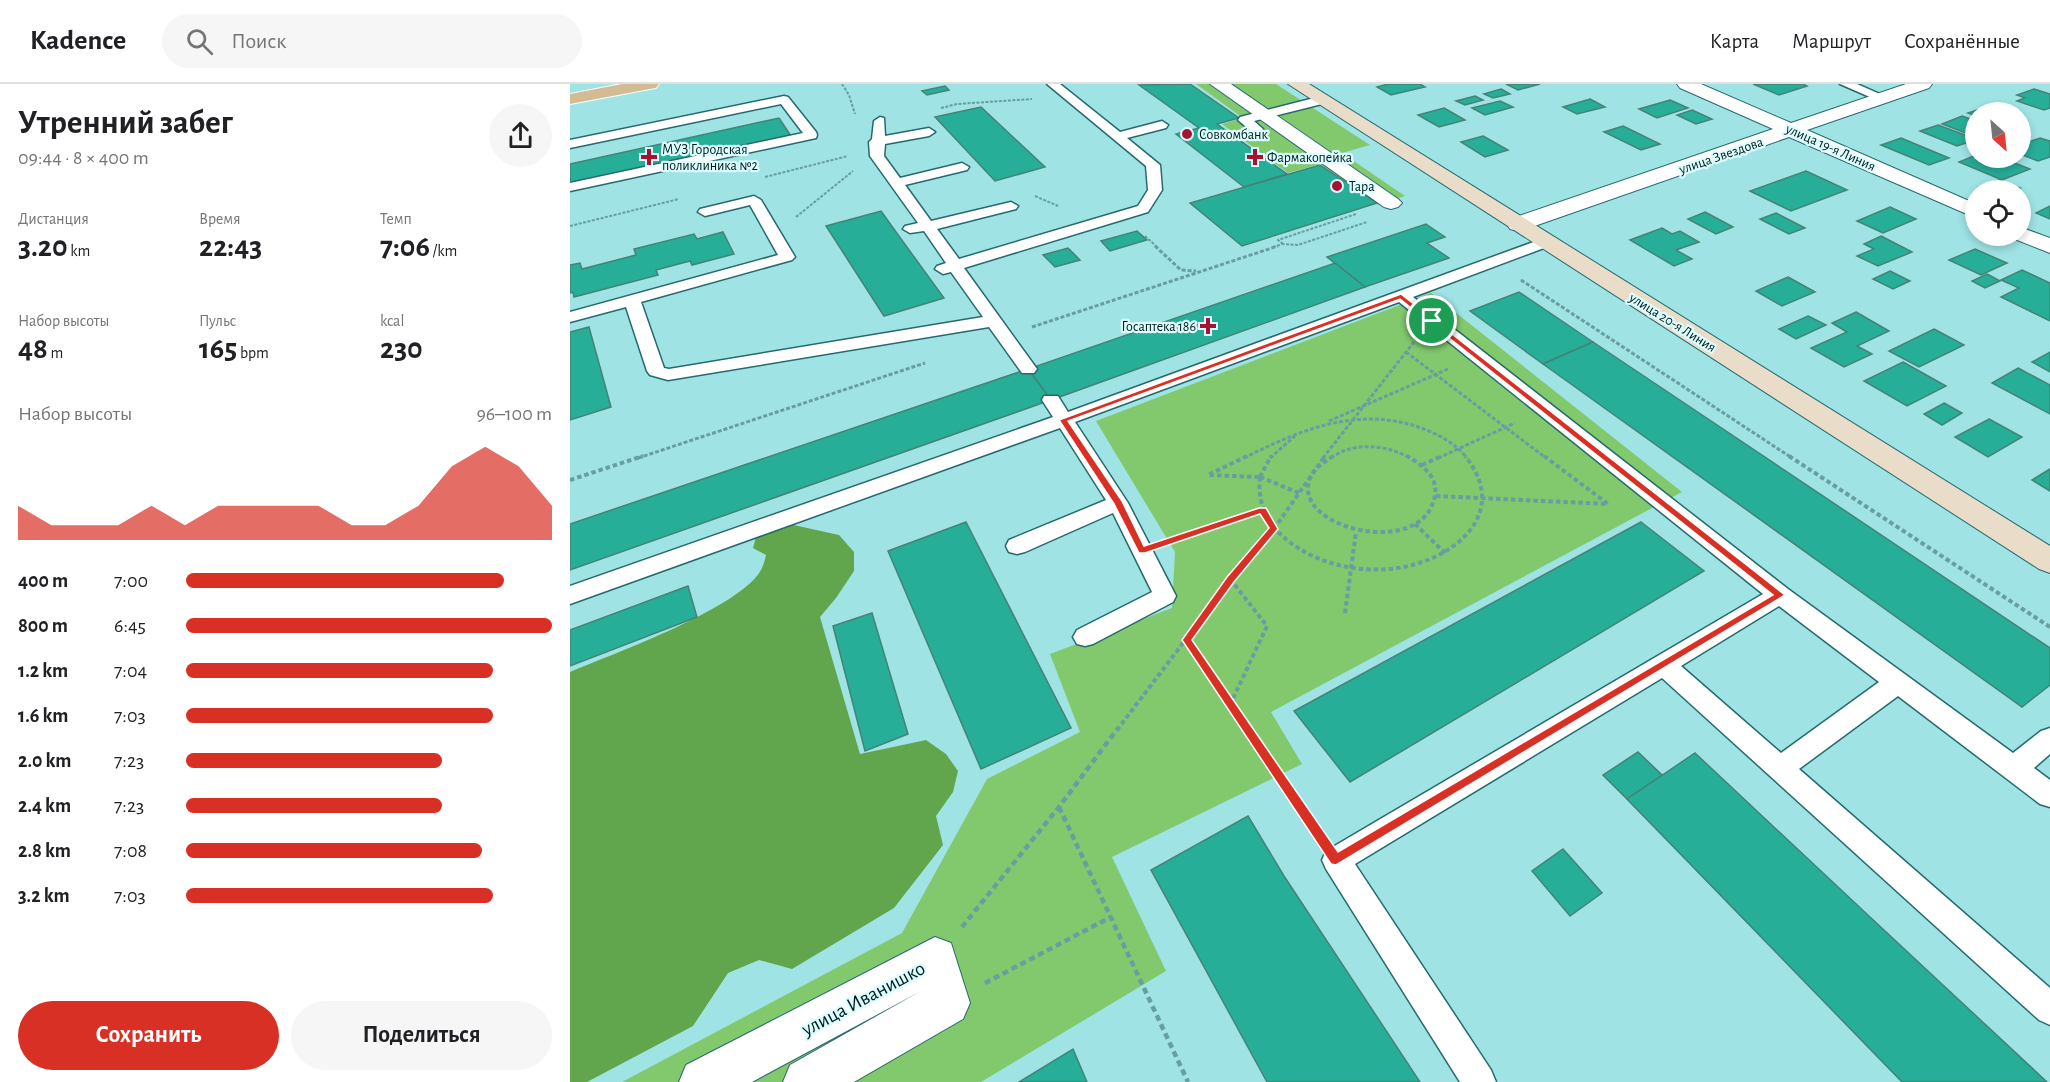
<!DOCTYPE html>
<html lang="ru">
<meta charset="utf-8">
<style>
body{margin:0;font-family:"Alegreya Sans",sans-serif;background:#f6f6f6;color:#202124;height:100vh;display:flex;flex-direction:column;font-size:22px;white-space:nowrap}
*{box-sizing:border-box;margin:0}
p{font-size:20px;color:#757577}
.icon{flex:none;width:33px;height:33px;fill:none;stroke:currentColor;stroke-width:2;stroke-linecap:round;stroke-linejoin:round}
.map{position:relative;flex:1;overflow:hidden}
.sheet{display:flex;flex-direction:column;background:#fff;width:570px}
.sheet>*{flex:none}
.needle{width:39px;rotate:153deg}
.buttons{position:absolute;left:1395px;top:18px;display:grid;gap:12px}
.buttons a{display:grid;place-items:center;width:66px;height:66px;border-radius:50%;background:#fff;box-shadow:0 3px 9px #0003;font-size:30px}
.pin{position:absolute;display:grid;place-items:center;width:51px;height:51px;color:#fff;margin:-26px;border:3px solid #fff;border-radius:50%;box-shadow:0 2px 6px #0007}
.round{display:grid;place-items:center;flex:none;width:63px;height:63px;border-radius:32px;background:#f6f6f6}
.overview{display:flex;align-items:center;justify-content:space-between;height:102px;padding:0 18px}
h1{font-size:33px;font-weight:700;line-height:45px}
.figures{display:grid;grid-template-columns:repeat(3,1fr);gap:9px;height:102px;padding:6px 18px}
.figures div{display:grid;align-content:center}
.figures b{font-size:30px;font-weight:700}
.figures small{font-size:16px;font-weight:400}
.figures p{font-size:16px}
.chart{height:168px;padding:12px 18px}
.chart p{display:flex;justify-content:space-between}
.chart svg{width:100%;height:108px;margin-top:6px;fill:#d93025;opacity:.7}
.cta{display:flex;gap:12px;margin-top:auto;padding:12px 18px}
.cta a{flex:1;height:69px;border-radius:36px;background:#d93025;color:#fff;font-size:24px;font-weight:700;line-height:69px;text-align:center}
.cta a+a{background:#f6f6f6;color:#202124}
ul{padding:0 18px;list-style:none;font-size:20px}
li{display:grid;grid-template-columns:96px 72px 1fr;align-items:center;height:45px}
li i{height:15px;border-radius:8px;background:#d93025}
header{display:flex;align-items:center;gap:36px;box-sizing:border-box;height:84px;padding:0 30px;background:#fff;border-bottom:2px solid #e0e0e0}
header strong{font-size:28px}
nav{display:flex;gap:33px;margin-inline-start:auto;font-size:21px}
.search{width:420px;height:54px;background:#f6f6f6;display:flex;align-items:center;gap:15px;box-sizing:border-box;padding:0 21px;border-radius:33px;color:#757577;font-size:22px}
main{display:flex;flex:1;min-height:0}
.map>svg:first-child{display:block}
.green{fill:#82c96e}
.forest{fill:#61a64c}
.building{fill:#26ae98;stroke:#458377;stroke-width:1.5}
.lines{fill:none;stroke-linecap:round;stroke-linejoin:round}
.lane-casing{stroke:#256a6d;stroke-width:3}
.street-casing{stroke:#256a6d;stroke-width:2}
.secondary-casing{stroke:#256a6d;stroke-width:2}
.primary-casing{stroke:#fff;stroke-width:2}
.path-far3{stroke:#689ea0;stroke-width:2;stroke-dasharray:3 1.5;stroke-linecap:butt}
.path-far2{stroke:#689ea0;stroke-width:3;stroke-dasharray:4 2;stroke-linecap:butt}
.path-far1{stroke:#689ea0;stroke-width:4;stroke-dasharray:4.5 3;stroke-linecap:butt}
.path{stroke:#689ea0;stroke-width:4.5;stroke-dasharray:6 4;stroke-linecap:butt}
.lane{fill:#fff;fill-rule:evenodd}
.street{fill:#fff;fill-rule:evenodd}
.secondary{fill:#e9ddc9;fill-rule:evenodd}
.primary{fill:#d3bb94;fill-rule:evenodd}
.route{fill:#d93025;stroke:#fff;stroke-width:1.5;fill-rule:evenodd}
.poi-dot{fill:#a91130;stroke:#dcfdfe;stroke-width:2}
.labels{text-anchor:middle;stroke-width:4.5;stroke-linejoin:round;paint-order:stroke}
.far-poi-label{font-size:14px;fill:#001a1c;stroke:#dcfdfe;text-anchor:start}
.far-street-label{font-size:14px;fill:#001a1c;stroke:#dcfdfe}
.near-street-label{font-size:20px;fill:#001a1c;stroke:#dcfdfe}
</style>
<header>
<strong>Kadence</strong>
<div class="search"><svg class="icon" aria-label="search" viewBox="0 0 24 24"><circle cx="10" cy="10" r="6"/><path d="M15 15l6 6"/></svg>Поиск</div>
<nav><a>Карта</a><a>Маршрут</a><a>Сохранённые</a></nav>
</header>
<main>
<section class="sheet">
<div class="overview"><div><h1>Утренний забег</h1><p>09:44 · 8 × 400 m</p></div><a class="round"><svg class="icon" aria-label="share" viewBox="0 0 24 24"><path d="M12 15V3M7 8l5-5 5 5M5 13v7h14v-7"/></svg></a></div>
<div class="figures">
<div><p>Дистанция</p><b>3.20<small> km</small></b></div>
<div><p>Время</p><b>22:43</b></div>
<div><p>Темп</p><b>7:06<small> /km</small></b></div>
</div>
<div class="figures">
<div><p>Набор высоты</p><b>48<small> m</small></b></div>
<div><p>Пульс</p><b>165<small> bpm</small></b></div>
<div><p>kcal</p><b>230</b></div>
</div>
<div class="chart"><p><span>Набор высоты</span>96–100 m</p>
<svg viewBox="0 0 160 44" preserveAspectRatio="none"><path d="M0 44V30L10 38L20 38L30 38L40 30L50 38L60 30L70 30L80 30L90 30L100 38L110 38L120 30L130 14L140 6L150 14L160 30V44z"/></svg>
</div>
<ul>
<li><b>400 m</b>7:00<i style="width:87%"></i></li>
<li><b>800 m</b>6:45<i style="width:100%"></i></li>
<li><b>1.2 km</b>7:04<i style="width:84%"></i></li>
<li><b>1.6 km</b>7:03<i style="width:84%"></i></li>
<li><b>2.0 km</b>7:23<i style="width:70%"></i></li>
<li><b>2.4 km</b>7:23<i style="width:70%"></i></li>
<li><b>2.8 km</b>7:08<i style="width:81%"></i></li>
<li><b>3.2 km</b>7:03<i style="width:84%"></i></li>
</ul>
<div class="cta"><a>Сохранить</a><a>Поделиться</a></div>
</section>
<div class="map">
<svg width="1480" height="998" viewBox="0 0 1480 998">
<rect width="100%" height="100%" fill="#9fe3e5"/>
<g class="green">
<path d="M626,0h80l94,61 -28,8 63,43 -27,9 -58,-41 -32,9 -66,-49 21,-6z"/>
<path d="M861,209l251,199 -411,220 31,52 -190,93 54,114 -185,111h-359l280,-149 85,-154 93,-47 -30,-78 122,-46 3,-56 -79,-131z"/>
</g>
<path class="forest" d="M219,440l50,11 15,17v19l-18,27 -16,19 40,137 66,-14 20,14 12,17 -5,21 -17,24 7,29 -49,63 -102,61 -33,-9 -31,13 -35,53 -106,56h-17v-410c42,-18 174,-65 192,-104 2,-4 3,-9 4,-13l-13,-7 3,-11z"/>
<g class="building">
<path d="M620,0l49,34 -22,6 70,50 -43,13 -68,-53 23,-6 -60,-43z"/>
<path d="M818,0h32l5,3 -34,8 -14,-8z"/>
<path d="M936,0h34l-22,6z"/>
<path d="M1183,0h50l4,2 -28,9z"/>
<path d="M375,2l4,4 -22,5 -5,-4z"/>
<path d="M931,5l9,5 -17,4 -9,-4z"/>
<path d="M1464,5l16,5v14l-6,2 -27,-9 8,-3 -8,-3z"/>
<path d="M905,12l8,4 -18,5 -9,-4z"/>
<path d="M1020,15l15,8 -28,7 -14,-7z"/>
<path d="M1100,16l18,8 -31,10 -18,-9z"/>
<path d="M930,17l13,6 -28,8 -13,-7z"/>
<path d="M411,23l64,60 -50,14 -60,-64z"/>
<path d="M1416,23l15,5h-25v4l-8,-3z"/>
<path d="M874,24l21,12 -26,7 -21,-12z"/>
<path d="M1122,26l20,9 -16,5 -19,-9z"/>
<path d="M1392,32l14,5v16l-34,-13z"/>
<path d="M209,34l12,18 -221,50v-22z"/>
<path d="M1368,41l38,14v1l-19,6 -37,-15z"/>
<path d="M1053,42l37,18 -19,6 -37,-18z"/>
<path d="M913,52l25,14 -23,7 -24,-15z"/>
<path d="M1331,54l48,20 -20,7 -48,-20z"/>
<path d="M1470,54l10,3v16l-12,4 -18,-7v-9z"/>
<path d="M1406,71v3h26l28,11 -28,11 -43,-18z"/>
<path d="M750,81l57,38 -135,43 -52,-43z"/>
<path d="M1236,87l41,19 -56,21 -41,-20z"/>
<path d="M1429,96l21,8 -6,2h-28l-7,-3z"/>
<path d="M1480,122v13l-14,-6z"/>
<path d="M1320,123l26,12 -33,14 -26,-12z"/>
<path d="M311,127l15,21 48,66 -60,18 -58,-90z"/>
<path d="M1135,128l28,15 -17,7 -28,-15z"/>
<path d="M1206,129l29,15 -16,6 -29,-15z"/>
<path d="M856,140l19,13 -18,6 22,15 -84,29 -38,-30z"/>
<path d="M1092,144l10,6 8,-3 19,11 -23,8 16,9 -18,7 -44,-26z"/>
<path d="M567,147l10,9 -37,11 -9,-10z"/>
<path d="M153,148l11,22 -42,11 -2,-4 -34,9 2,5 -84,22 -1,-5 -3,1v-28l10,-2 2,6 54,-14 -2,-6 60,-15 3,5z"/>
<path d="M1311,152l31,16 -34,14 -21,-10 17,-7 -10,-5z"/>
<path d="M498,164l12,12 -25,7 -12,-12z"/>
<path d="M1405,165l32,14 -26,12 -32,-15z"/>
<path d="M765,179l30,24 -314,113 -23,-31z"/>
<path d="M1452,186l28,13v38l-49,-24 18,-9 -18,-8z"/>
<path d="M1320,187l20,10 -17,8 -20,-10z"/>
<path d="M1417,190l13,7 -15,7 -13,-7z"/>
<path d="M1218,193l27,15 -33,14 -26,-15z"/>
<path d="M949,208l74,50 -50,22 -73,-53z"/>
<path d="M1286,228l33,19 -32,15 15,8 -28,13 -33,-19 36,-16 -15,-9z"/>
<path d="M1238,232l18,9 -30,14 -17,-10z"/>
<path d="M19,243l22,80 -41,13v-88z"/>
<path d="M1364,245l30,16 -45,22 -30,-16z"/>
<path d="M1023,258l457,306v37l-28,22 -479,-343z"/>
<path d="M1480,268v20l-18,-10z"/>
<path d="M1333,278l43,24 -39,20 -43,-25z"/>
<path d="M1448,284l32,17v29l-58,-31z"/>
<path d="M458,285l23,31 -481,170v-46z"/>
<path d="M1374,319l18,10 -20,12 -18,-11z"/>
<path d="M1419,335l33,18 -34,20 -33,-20z"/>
<path d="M1480,385v22l-18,-11z"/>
<path d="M396,438l105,206 -90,41 -93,-218z"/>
<path d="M1071,438l63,49 -354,211 -56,-71z"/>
<path d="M118,502l9,31 -127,49v-36z"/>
<path d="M302,529l36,121 -43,17 -32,-125z"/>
<path d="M1068,668l24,23 -35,24 -24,-24z"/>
<path d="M1125,669l175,164 177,165h-145l-275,-283z"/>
<path d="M678,732l36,60 136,206h-153l-116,-212z"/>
<path d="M993,765l39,44 -32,23 -38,-45z"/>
<path d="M503,965l14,33h-68z"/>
</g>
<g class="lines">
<g class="lane-casing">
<g id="lane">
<path d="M477,0h13l60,48 42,-11 6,4 -2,3 -39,10 33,27 2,25 -14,22 -184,56 73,101 -3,4h-12l-33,-46 -321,53 -18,-5 -3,-4 -21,-64 -56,15v-10l208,-57 -28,-50 -45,11 -7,-4 2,-3 54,-13 7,4 34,57 -3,3 -151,42 23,66 5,1 314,-52 -32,-45 -8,2 -8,-5 2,-3 9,-3 -22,-32 -14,2 -7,-4 2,-3 13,-3 -48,-67 -1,-14 3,-3 2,-18 6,-4 4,1 1,18 44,-8 6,4 -6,4 -44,8 -1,12 16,22 62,-15 7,4 -2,3 -62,15 26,36 80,-19 7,4 -2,3 -79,20 22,30 179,-53 10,-16 -2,-24z"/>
<path d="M1270,0h17l32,14 -6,4 -4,-1z"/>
<path d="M214,12l4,1 28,35 1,3 -1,3 -246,53v-8l233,-50 -22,-29 -211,44v-8z"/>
<path d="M752,12l6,4 -2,3 -72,18 9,8 -1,3h-10l-14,-12 2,-3z"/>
<path d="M977,153l5,2 3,3 -3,3 -139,52 375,292 225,164 28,-22 9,-3v26l-16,14 16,12v27l-10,-3 -142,-108 -99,73 251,219v37l-11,-5 -377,-342 -307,186 136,206 5,12h-36l-134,-213 -4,-9 4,-9 437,-257 -364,-292 -324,120 53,81 48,93 -3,6 -80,42 -8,2 -8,-2 -4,-7 4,-7 75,-38 -39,-79 -88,39 -8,2 -8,-2 -3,-6 3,-6 97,-40 -46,-72 -490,176v-18l483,-169 -11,-17 2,-4h14l10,16zM1209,522l100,76 -98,71 -100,-87z"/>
</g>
</g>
<g class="street-casing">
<g id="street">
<path d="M640,0h21l167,115 4,4 -4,4 -7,2 -7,-2z"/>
<path d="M1107,0h24l90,39 115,-39h26l-3,4 -122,42 169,74v14l-187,-81 -263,92 -8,2 -8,-2 -3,-5 3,-5 263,-90 -93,-41z"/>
<path d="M1450,143l30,11v15l-38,-15 -1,-2h9z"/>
<path d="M365,853l16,6 19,60 -7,16 -109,63h-71l7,-17 131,-74 -169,91h-73l7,-17z"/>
</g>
</g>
<g class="secondary-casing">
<path id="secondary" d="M718,0h21l741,462v27l-11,-4z"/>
</g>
<g class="primary-casing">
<path id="primary" d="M52,0h37l-3,4 -6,1 -80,15v-10z"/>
</g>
<g class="path-far3">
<path d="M272,0l7,11 6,19"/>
<path d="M371,24l16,-4 75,-5"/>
<path d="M195,93l83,-21"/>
<path d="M465,112l23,10"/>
<path d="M226,133l57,-46"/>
<path d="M0,142l109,-27"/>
<path d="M575,152l12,11"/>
<path d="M713,160l-5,-4 78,-26"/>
<path d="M703,163l10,-3 15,1 69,-23"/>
</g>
<g class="path-far2">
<path d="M585,162l26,24 15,1"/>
<path d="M951,196l271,178"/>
<path d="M462,243l246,-81"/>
<path d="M836,268l140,106"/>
<path d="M759,337l119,-52"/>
<path d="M68,374l287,-95"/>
<path d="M674,374c56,-28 114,-53 177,-30 17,6 34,15 46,30"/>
<path d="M700,374l25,-22"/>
<path d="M753,374l91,-116"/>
<path d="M761,374c22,-17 57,-13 79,0"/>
<path d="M868,374l77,-35"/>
</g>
<g class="path-far1">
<path d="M677,372l-39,19 52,2"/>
<path d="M763,372c-5,4 -14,9 -18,14 -41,54 109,95 120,25 3,-19 -14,-31 -28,-39"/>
<path d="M974,372l64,48"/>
<path d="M1219,372l261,171"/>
<path d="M852,381l20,-9"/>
<path d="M690,393l39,16"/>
<path d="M690,393c-3,28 8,49 31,66 28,21 65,29 99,26 58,-5 124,-53 75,-113"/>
<path d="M690,393l11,-21"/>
<path d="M0,396l73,-24"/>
<path d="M866,412l171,8"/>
<path d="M845,440l30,29"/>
<path d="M602,456l91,-30"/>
<path d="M775,529l11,-81"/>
<path d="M617,556l61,90"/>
<path d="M660,621l37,-79 -36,-46"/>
<path d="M547,646l114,-150 43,-51 51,-73"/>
</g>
<g class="path">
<path d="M677,644l70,104"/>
<path d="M489,723l129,275"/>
<path d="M392,843l97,-120 59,-79"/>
<path d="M415,899l126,-66"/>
</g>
<use href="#lane" class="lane"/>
<use href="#street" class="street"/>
<use href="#secondary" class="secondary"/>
<use href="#primary" class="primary"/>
</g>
<path class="route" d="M831,210l384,301 -449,270 -5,-1 -149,-224 45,-63 42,-49 -9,-14 -115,39h-6l-25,-49 -55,-84zM830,215l373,296 -435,257 -146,-212 42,-58 44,-53 -12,-21h-7l-115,38 -22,-45 -54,-80z"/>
<g class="poi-dot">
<circle cx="617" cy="50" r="6"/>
<path d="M76 64h6v6h6v6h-6v6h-6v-6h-6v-6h6z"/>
<path d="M682 64h6v6h6v6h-6v6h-6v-6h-6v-6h6z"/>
<circle cx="767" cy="102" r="6"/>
<path d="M635 233h6v6h6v6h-6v6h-6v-6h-6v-6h6z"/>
</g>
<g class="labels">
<g class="far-poi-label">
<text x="629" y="55">Совкомбанк</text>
<text x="92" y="70">МУЗ Городская<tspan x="92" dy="16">поликлиника №2</tspan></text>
<text x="697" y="78">Фармакопейка</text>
<text x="779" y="107">Тара</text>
<text x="626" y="247" text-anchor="end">Госаптека 186</text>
</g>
<g class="far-street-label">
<text transform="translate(1261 63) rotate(24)" y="5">улица 19-я Линия</text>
<text transform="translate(1151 71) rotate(-19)" y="5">улица Звездова</text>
<text transform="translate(1103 238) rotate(32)" y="5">улица 20-я Линия</text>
</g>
<g class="near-street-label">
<text transform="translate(293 914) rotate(-28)" y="7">улица Иванишко</text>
</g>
</g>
</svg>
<div class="buttons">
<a><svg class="needle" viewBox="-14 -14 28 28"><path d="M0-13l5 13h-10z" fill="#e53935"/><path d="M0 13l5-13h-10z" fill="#757577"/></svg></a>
<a><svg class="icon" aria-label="locate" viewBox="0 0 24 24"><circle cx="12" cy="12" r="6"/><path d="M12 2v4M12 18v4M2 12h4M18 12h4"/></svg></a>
</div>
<div class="pin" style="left:862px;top:237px;background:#1e9e55"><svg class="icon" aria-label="arrive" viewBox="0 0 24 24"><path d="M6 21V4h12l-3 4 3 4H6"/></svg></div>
</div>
</main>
